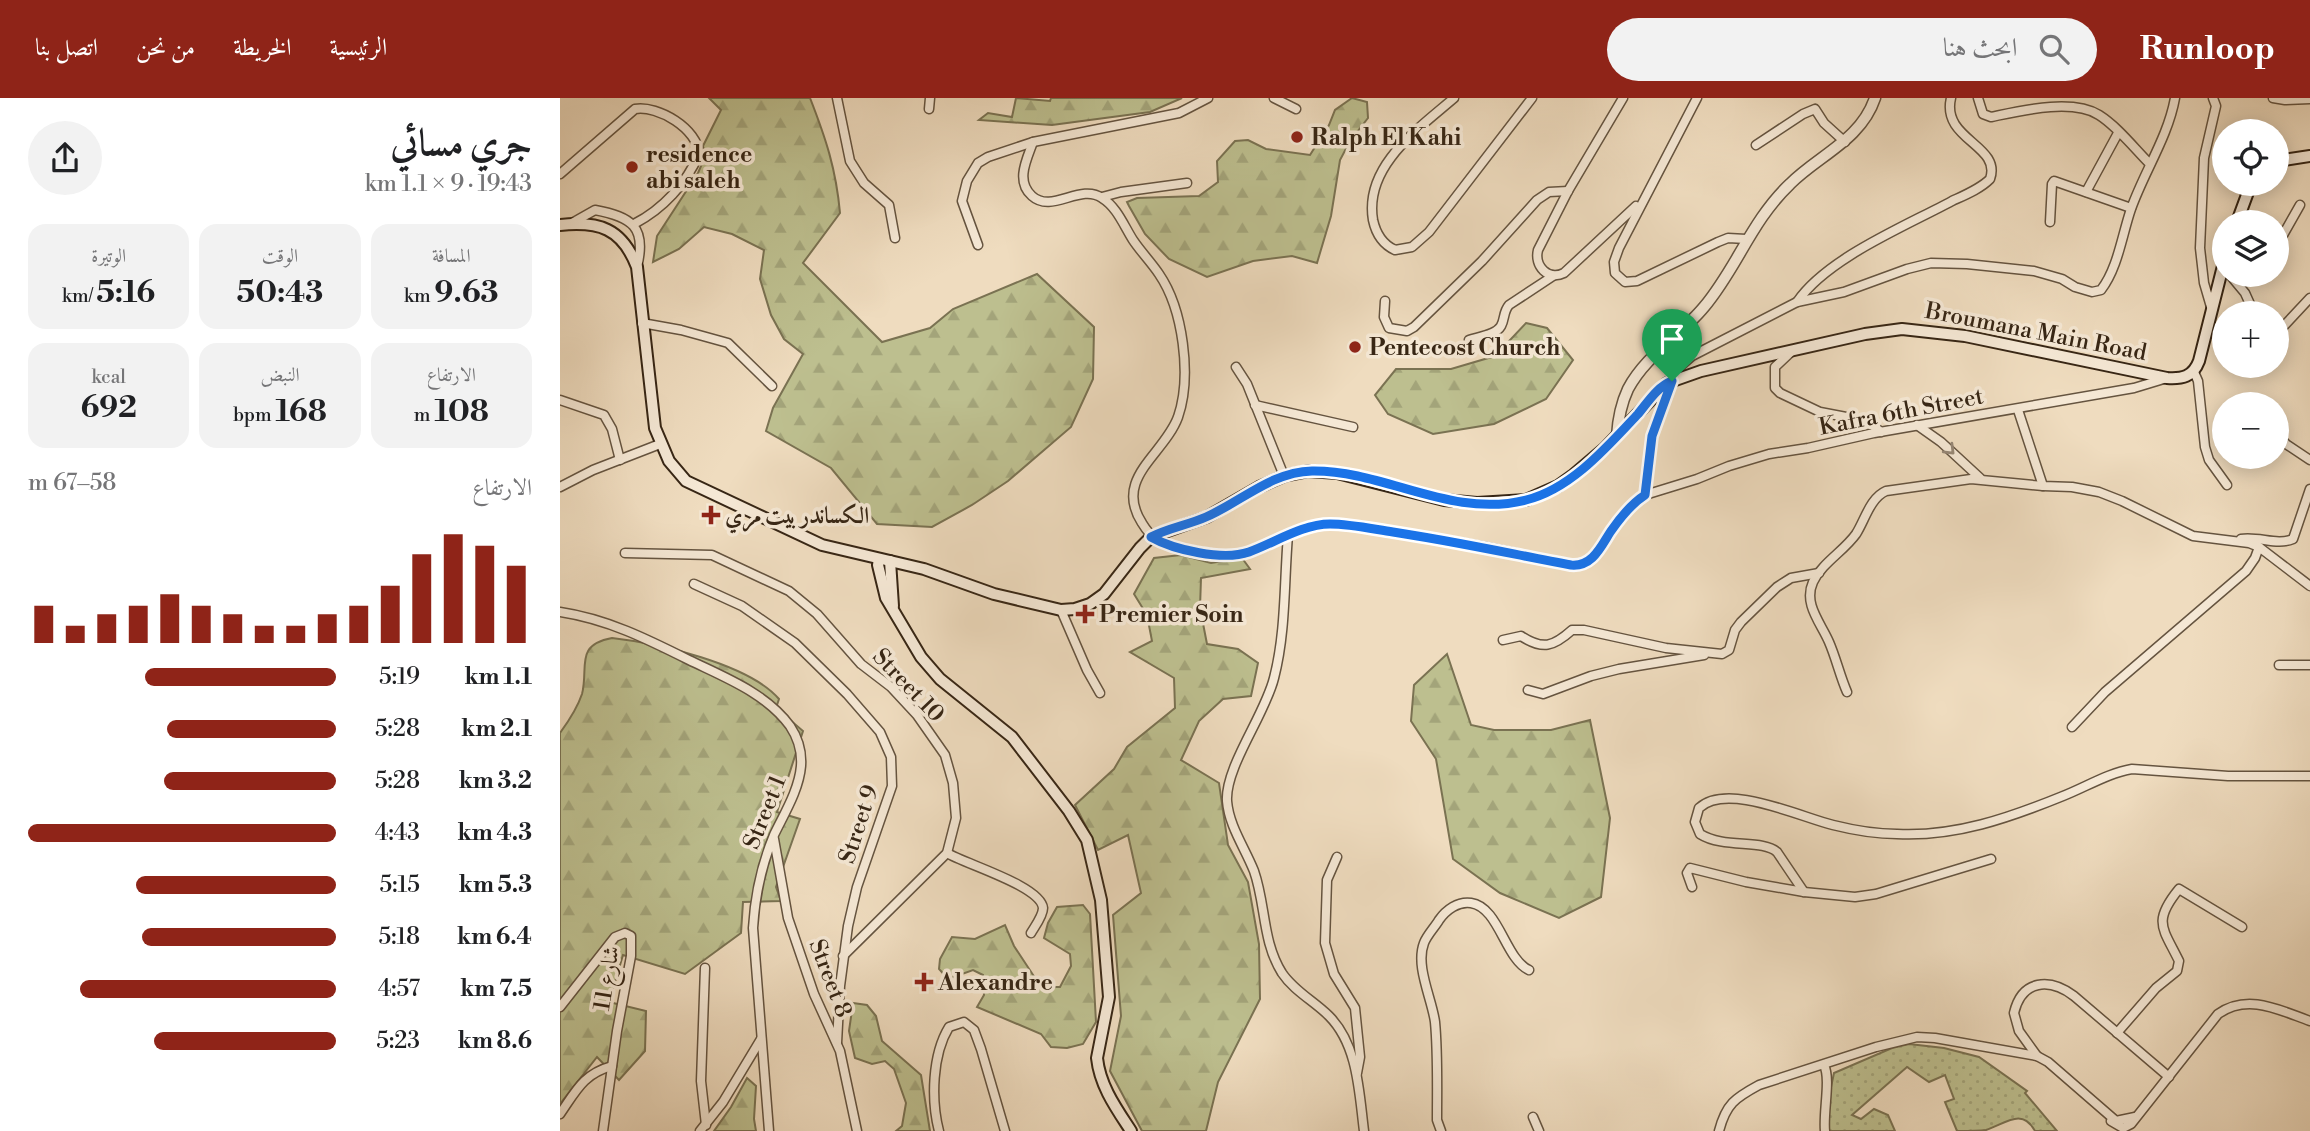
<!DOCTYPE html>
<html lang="ar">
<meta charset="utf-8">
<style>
body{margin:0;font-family:"Libre Bodoni",Amiri,serif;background:#f2f2f2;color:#202124;direction:rtl;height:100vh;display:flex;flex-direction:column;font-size:26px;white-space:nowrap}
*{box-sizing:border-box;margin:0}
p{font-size:23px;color:#757577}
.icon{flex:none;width:38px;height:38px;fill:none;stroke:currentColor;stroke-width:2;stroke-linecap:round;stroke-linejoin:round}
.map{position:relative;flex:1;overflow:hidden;direction:ltr}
.details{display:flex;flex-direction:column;background:#fff;width:560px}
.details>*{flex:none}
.fabs{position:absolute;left:1652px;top:21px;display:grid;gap:14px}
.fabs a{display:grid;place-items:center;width:77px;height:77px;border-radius:50%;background:#fff;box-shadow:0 4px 18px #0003;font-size:35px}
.pin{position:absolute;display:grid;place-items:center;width:60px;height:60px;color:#fff;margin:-72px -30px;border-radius:50% 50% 50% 0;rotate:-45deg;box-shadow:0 0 7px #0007}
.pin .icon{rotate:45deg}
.round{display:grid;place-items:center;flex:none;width:74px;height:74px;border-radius:37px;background:#f2f2f2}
.summary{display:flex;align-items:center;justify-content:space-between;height:119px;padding:0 28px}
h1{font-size:38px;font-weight:800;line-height:52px}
.figures{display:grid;grid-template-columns:repeat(3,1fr);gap:10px;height:119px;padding:7px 28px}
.figures div{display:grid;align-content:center;border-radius:18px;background:#f2f2f2;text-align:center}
.figures b{font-size:30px;font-weight:800}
.figures small{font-size:19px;font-weight:400}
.figures p{font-size:19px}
.chart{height:196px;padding:14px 28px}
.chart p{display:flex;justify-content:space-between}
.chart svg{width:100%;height:126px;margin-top:7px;stroke:#8f2418;stroke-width:6}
ul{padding:0 28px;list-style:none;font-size:23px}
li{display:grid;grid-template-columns:112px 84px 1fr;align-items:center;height:52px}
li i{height:18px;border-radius:9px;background:#8f2418}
header{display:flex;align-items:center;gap:42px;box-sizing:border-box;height:98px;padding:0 35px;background:#8f2418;color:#fff}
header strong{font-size:33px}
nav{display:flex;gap:38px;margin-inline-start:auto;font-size:24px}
.search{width:490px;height:63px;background:#f2f2f2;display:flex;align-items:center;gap:18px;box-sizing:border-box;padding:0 24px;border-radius:38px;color:#757577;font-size:26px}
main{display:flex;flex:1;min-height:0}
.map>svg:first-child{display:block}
.grass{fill:url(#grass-dots);stroke:#7a7252;stroke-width:2}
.forest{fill:url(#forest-firs);stroke:#7a7252;stroke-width:2}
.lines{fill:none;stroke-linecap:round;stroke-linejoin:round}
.minor-casing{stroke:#655440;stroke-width:11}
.tertiary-casing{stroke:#655440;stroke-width:13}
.secondary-casing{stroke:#372615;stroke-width:14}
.minor{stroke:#f5e8d5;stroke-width:8}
.tertiary{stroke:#f5e8d5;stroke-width:10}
.secondary{stroke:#f5e8d5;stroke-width:10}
.oneway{stroke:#968775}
.route-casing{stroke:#fff;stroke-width:14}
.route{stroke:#1a73e8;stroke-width:9}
.poi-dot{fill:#8f2418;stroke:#f5e8d5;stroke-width:2.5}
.labels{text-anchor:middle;stroke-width:7;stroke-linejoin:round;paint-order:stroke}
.poi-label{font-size:23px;font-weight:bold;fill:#372615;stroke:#f5e8d5;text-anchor:start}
.street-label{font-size:23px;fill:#372615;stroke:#f5e8d5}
</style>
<header>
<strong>Runloop</strong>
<div class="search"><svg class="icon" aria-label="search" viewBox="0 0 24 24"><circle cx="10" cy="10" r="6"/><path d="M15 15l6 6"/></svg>ابحث هنا</div>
<nav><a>الرئيسية</a><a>الخريطة</a><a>من نحن</a><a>اتصل بنا</a></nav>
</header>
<main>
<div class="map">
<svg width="1750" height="1033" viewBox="0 0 1750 1033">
<defs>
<pattern id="grass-dots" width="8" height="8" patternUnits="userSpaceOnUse" patternTransform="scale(1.75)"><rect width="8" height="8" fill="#bdbf8f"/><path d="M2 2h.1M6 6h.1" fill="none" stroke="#a3a47a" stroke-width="1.8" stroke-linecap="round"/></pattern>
<pattern id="forest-firs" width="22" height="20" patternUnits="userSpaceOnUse" patternTransform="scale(1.75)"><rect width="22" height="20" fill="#bdbf8f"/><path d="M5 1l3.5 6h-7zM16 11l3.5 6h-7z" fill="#a3a47a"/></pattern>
</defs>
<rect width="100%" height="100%" fill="#efdcbf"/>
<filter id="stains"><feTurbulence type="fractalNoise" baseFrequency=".00286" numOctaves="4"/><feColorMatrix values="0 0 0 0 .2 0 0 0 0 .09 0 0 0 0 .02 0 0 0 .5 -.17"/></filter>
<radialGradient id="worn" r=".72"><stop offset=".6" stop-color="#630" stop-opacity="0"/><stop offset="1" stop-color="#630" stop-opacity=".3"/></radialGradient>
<path class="grass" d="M1349,946l35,4 35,9 48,34 -2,2 32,38h-22c-13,-24 -30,-7 -49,-1 -8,1 -20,1 -29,1l-12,-29 9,-3 -9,-24 -16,7 -22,-15 -55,48 9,4 13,-10 14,6 7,16h-67l-1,-25 7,-33 58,-25z"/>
<g class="forest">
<path d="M149,0h101c16,41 26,71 30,115l-37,50 79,79 48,-14 23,-19 84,-35 57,53 -1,52 -22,48 -63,54 -36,24 -40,22 -55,-3 -46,-56 -65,-37 7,-23 30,-54 -19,-15 -13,-24 -11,-36 4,-29 -32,-16 -28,-7 -25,22 -26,13 4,-26 41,-63 7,-16 -2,-11 18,-36z"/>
<path d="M456,0l34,3 1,-3h131l-32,14 -98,13 -73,-5 9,-7 24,4z"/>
<path d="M792,0l15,4 1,16 -18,23 -10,19 -9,56 -14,47 -25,-7 -39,5 -46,16 -38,-18 -24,-25 -16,-28 -2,-4 10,-4 62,-2 19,-14 -1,-21 18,-20 13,-1 18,9 44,6 19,-30 6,-15z"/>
<path d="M966,225l21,5 26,32 -27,39 -52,25 -61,10 -45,-20 -13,-19 21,-26h55l44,-13z"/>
<path d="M621,457l30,8 31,-5 8,11 -49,9 -1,30 7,36 31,5 20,14 -7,33 -28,3 -24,22 -18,39 38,23 9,62 20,37 11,62 1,55 -42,83 -12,49h-64l-32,-60 11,-55 -8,-101 28,-22 -13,-58 -30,15 -23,-45 39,-36 13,-22 48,-39 -1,-30 -44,-26 22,-11 -5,-26 -13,-21 20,-36z"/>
<path d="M52,540c45,5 137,26 167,61l-3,9 27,23 -26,81 23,7 -24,68 5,14 -38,1 -2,31 -56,41 -62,-19 -14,47 37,9 -1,40 -26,29 -22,-23 -37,47v-371c8,-11 18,-27 22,-39 7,-27 -8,-49 30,-56z"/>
<path d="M887,556l24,71 23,5h57l39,-10 20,98 -9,79 -42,21 -59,-25 -47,-34 -17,-100 -25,-38 3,-36z"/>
<path d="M523,807l7,9 6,108 -13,22 -16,4 -16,-1 -10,-13 -64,-27 7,-12 -1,-20 -10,-5 -25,9 -9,-10 1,-10 12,-22 23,2 30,-14 9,21 27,41h19l11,-21 -1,-12 -26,-16 4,-15 9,-16z"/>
<path d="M293,905l14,2 9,11 6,25 39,34 9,56h-34l6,-5 4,-23 -12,-34 -9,-8 -13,3 -17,-6 -6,-27z"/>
<path d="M187,980l9,8 -2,33 2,12h-42l17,-24z"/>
</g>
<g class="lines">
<g class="minor-casing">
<g id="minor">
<path d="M277,0l13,63 14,22 25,22 6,33"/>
<path d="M714,0l22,11"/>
<path d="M894,0c-36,31 -90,68 -81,122 3,14 9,24 22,30l17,-3 17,-15 103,-134"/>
<path d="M1063,0l-55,93 -30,59c-4,16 10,31 26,23l72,-67"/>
<path d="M1137,0l-78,150 -5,14 1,11 10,9 12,-1 81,-39 10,-4 18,1"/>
<path d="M1418,0l5,16 8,3c29,-6 81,-19 108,-2 19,12 35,33 51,49"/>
<path d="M1713,0l12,2 25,-1"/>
<path d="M369,11l1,-11"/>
<path d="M473,44c-6,17 -18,39 -1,54 20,18 48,-13 70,2 15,9 22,28 31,42 8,12 18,22 26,34 24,35 33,102 19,143 -14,38 -65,61 -36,106 9,15 19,22 37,25 21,4 47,10 68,5 27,-8 51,-26 80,-29 17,-2 40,5 58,7 38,6 76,11 115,19 25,5 51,12 77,15l7,-1 14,-12 13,-21 26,-31 8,-5 52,-16 32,-13 40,-12 39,-6 66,-15 260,-45 33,-10"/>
<path d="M1196,47l47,-31 12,-5 9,14 21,19"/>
<path d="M0,76l75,-65c23,-4 63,20 64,45 -13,30 -36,55 -65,70"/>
<path d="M1526,94l32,-59"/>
<path d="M542,99l19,-5 66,-9"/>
<path d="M1490,124l2,-38 2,-3 77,27"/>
<path d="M12,125l23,-13c37,7 52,17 42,57"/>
<path d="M1717,139l6,-2 17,-30"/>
<path d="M418,147l-16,-44 5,-20 11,-18 10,-6 45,-15 146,-29 29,-15"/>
<path d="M1670,177l15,18 9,20"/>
<path d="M825,203l-1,16 5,11 18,3 7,-4 68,-66 55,-61 12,-8 19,-1"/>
<path d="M1237,204c30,-44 109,-76 155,-101 13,-6 28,-12 38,-22 12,-34 -49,-39 -39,-81"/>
<path d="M1651,209l-7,-24 -4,-35 4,-90 12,-52 -3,-8"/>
<path d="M82,225l39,7 47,13 44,43"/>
<path d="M1717,233l4,-2 29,-31"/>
<path d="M909,242c9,-3 27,-5 32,-14 4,-7 2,-14 8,-21l44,-29"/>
<path d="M1232,253l-17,16v21l5,5 40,19 47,9 14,11"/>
<path d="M676,269l11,17 37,92"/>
<path d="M1634,274l4,9 7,66 4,13 18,25"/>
<path d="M0,302l44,15 8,14 8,31"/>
<path d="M695,307l98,22"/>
<path d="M1458,312l25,76 29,1 27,5 23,9 71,35 56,7 10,4 51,39"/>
<path d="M1357,327l24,17 39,36"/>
<path d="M1717,336l9,10 24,16"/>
<path d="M0,389l33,-17 67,-26"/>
<path d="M1085,397l7,-59 25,-67 15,-13 105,-54 47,-10 63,-23 24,-6 36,1 67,7 28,8 13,8 17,5 9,-2c17,-22 21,-55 30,-81 13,-37 37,-72 44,-111"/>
<path d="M728,437c-4,47 -2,97 -14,143 -9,37 -49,89 -47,123 2,25 18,47 27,70 12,34 8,70 28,102 12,18 32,28 47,43 29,29 30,76 35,115"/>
<path d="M1681,441c18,-3 36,7 52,0l17,-50"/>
<path d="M65,455l87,2 77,36 28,23 44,50 30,23 26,28 28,40 8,28 3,35 -9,35 -104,103"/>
<path d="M134,486l48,22 53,37 52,51 33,38 11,25 1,29 -35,101 -9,39 -8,60 -3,57"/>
<path d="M501,512l26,60 13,23"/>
<path d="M0,514c47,7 87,27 129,48 35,17 77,33 101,66 8,12 12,26 11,40 -2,24 -17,48 -27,69 -13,31 -19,60 -21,93l16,203"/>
<path d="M943,542l18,-4c22,14 32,11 51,-6h12l82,18 56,6 7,-4 6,-20 6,-8 36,-35 14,-9 28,-5"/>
<path d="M1719,567h31"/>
<path d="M968,592l15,4 48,-18 28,-7 85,-14"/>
<path d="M1287,594c-7,-16 -11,-34 -18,-50 -8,-19 -26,-38 -16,-60 9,-19 31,-31 43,-48 9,-14 14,-36 30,-43l85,-12 72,7"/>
<path d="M1512,629l33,-35 141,-121 9,-13 4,-11"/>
<path d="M214,741l14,79 26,76 26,57 17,80"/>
<path d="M387,755c18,11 94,33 96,55 0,8 -8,18 -12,25"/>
<path d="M777,759l-10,23 -2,63 9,31 21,34 5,49 -3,16"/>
<path d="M1132,789l-5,-14 3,-5 56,14 58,10 51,5 21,-3 115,-35"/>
<path d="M1244,794l-27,-40c-15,-13 -53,-3 -77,-18l-5,-12 4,-14c28,-26 101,9 134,17 20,5 43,9 64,9 58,3 112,-16 166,-38 23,-9 45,-23 69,-27l96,7h82"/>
<path d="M145,870l-4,113 5,44"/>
<path d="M0,909l55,-70 10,-4 6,3v20l-14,75 -14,100"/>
<path d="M1557,935l39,-45 21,-17 2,-10c-16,-33 -27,-39 0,-72l63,38"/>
<path d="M1477,958l-18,-25 -5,-18c8,-34 36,-35 60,-17l95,81"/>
<path d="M1264,967c7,14 -1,47 1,66"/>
<path d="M0,1016c16,-23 23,-40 52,-48"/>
<path d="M973,1019l6,14"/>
<path d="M1551,1023l12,7 8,-4 87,-110c30,-21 61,-4 92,7"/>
<path d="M140,1033l23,-29 38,-63"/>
<path d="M379,1033c-8,-31 -7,-76 10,-104l15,-5 10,8 7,19 24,82"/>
<path d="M881,1033l-4,-11c0,-32 1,-66 -2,-98 -3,-23 -20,-56 -11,-79 3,-8 11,-16 15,-23 7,-10 19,-19 32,-17 28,4 34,56 58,67"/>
<path d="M1159,1033c7,-27 16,-33 40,-46l117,-38 41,-10 18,1 102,18 11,6 68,59 19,-4"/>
</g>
</g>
<g class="tertiary-casing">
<path id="tertiary" d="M1057,338c1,-16 4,-32 11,-47 18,-34 52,-53 76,-82 33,-39 47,-86 86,-123 29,-29 71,-44 85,-86"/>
</g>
<g class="secondary-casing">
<g id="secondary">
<path d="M1717,63l33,-5"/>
<path d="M1677,124l14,-38"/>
<path d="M0,127c39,-4 62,3 77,42l18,161 14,33 17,20 136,64 102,24 70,25 67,16 14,-1 15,-5 14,-10 36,-46 11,-11 56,-20 52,-30 25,-11 25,-5 28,2 107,27 33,3 49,-3 32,-14 14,-10 33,-28 62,-65 34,-12 164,-37 37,-5 63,7 202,42c15,1 26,-1 32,-17l25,-99"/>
<path d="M319,461l-1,6 8,33 35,59 19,22 72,58 57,74 18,29 14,60 8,97 -12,61c3,28 19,50 34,73"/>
<path d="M330,463l3,45"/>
</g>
</g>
<use href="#minor" class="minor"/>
<use href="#tertiary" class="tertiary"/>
<use href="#secondary" class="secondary"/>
</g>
<defs><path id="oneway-chevron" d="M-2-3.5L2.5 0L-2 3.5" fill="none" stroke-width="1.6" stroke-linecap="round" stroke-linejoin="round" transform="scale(1.75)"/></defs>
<use class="oneway" href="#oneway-chevron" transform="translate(1390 352) rotate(45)"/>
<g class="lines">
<g class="route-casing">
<path id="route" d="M1112,283l-20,55 -7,59c-14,9 -25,23 -34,36 -10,15 -18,36 -40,34 -59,-11 -118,-24 -178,-33 -20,-3 -43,-8 -63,-8 -27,0 -56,19 -81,28 -26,9 -75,-2 -98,-15 17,-9 37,-12 55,-20 35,-15 65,-45 106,-46 73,-1 138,48 214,29 45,-11 81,-53 112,-86 10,-12 19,-27 34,-33z"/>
</g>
<use href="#route" class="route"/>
</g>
<g class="poi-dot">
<circle cx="737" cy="39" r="7"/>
<circle cx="72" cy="69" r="7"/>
<circle cx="795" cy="249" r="7"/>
<path d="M147.5 406.5h7v7h7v7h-7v7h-7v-7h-7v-7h7z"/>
<path d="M521.5 505.5h7v7h7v7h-7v7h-7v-7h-7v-7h7z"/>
<path d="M360.5 873.5h7v7h7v7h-7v7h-7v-7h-7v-7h7z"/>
</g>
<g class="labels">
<g class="poi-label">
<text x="751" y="47">Ralph El Kahi</text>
<text x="86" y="64">residence<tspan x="86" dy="26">abi saleh</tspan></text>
<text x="809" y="257">Pentecost Church</text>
<text x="165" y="425">الكساندر بيت مري</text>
<text x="539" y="524">Premier Soin</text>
<text x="378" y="892">Alexandre</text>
</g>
<g class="street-label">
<text transform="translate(1476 233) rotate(11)" y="8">Broumana Main Road</text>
<text transform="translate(1341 313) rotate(-11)" y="8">Kafra 6th Street</text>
<text transform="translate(349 587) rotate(46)" y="8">Street 10</text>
<text transform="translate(204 714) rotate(-68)" y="8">Street 1</text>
<text transform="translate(298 726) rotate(-72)" y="8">Street 9</text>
<text transform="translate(46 880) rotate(-81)" y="8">شارع 11</text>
<text transform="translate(271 880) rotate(69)" y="8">Street 8</text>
</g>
</g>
<rect width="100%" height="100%" filter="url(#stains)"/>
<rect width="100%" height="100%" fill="url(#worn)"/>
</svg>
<div class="fabs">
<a><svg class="icon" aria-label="locate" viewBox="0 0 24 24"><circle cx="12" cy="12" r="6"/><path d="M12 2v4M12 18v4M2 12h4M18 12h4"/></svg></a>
<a><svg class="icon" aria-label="layers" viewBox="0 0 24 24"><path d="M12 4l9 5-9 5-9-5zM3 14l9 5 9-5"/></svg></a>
<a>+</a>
<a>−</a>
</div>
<div class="pin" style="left:1112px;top:283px;background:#1e9e55"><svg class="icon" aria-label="arrive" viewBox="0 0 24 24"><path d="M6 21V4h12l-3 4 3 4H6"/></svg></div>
</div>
<section class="details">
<div class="summary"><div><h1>جري مسائي</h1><p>19:43 · 9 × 1.1 km</p></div><a class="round"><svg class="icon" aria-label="share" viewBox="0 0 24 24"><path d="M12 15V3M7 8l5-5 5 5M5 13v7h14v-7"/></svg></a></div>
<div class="figures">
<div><p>المسافة</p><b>9.63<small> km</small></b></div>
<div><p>الوقت</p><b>50:43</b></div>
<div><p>الوتيرة</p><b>5:16<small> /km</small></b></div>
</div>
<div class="figures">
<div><p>الارتفاع</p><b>108<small> m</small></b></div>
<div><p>النبض</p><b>168<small> bpm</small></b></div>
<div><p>kcal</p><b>692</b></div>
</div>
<div class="chart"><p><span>الارتفاع</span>58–67 m</p>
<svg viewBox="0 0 160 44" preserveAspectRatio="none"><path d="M5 44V31M15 44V38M25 44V34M35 44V31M45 44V27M55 44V31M65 44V34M75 44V38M85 44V38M95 44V34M105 44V31M115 44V24M125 44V13M135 44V6M145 44V10M155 44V17"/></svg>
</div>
<ul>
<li><b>1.1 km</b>5:19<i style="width:62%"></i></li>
<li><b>2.1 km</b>5:28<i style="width:55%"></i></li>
<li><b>3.2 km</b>5:28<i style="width:56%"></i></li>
<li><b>4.3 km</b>4:43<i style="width:100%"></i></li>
<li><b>5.3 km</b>5:15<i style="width:65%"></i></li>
<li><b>6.4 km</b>5:18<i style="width:63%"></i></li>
<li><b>7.5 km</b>4:57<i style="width:83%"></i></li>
<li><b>8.6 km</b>5:23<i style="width:59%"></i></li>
</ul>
</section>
</main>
